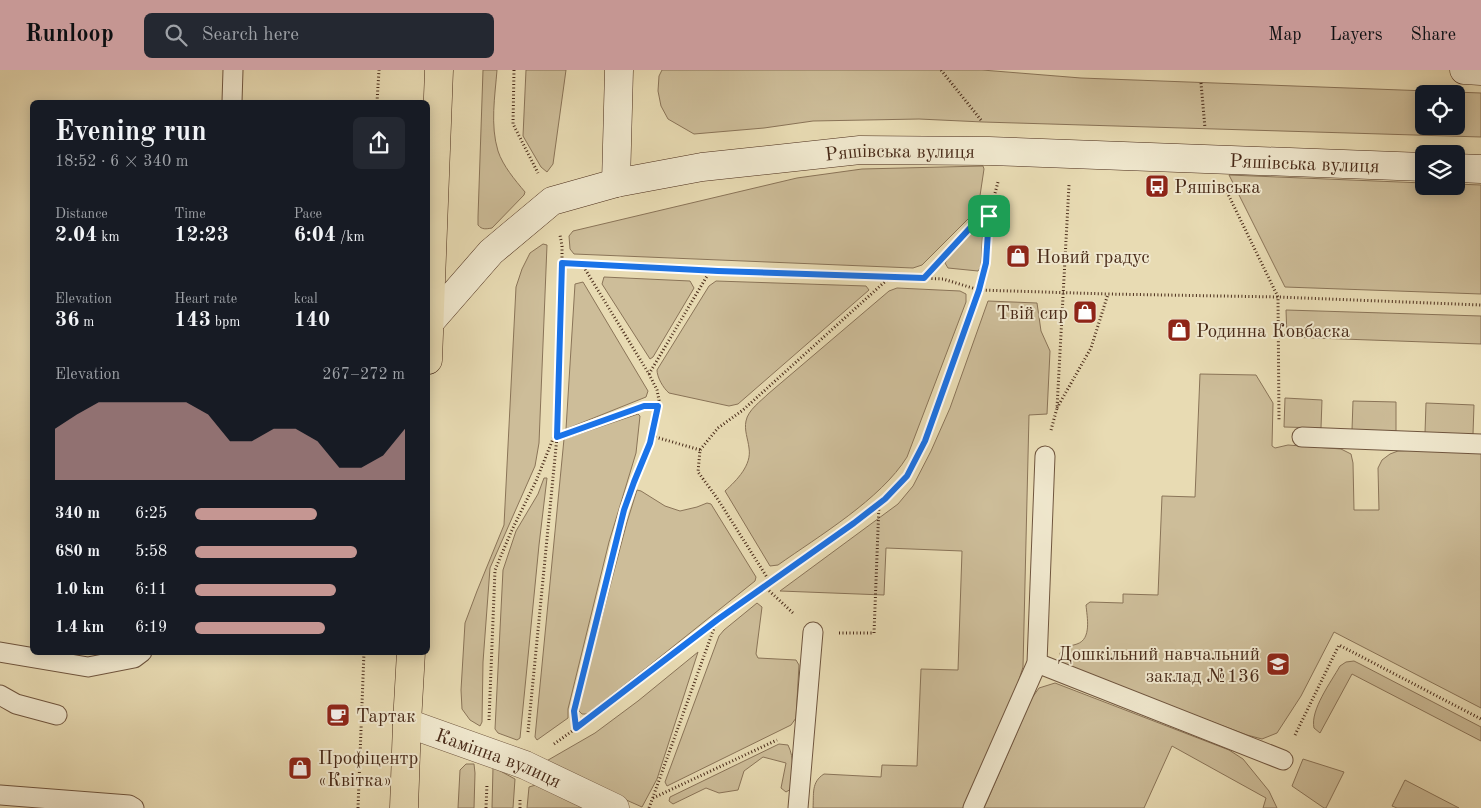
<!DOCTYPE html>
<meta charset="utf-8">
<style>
body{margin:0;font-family:"Old Standard TT",serif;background:#242831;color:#f1f3f6;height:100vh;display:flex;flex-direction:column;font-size:19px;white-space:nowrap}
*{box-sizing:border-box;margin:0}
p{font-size:16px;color:#9ea1a6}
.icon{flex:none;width:28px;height:28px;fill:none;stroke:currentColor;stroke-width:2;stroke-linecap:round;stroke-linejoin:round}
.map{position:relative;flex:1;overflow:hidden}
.details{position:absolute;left:30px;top:30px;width:400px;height:555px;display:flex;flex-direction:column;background:#171b24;border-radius:8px;box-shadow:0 2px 12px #0003}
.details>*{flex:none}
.tools{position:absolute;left:1415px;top:15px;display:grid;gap:10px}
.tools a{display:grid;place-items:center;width:50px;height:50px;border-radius:8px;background:#171b24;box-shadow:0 2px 12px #0003;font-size:25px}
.pin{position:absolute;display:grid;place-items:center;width:42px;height:42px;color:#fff;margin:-21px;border-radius:10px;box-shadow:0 2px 8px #0006}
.round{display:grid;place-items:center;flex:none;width:52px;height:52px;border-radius:8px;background:#242831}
.overview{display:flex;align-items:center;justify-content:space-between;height:85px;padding:0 25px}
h1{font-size:28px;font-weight:600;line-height:38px}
.metrics{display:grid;grid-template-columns:repeat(3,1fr);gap:8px;height:85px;padding:5px 25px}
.metrics div{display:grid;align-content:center}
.metrics b{font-size:21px;font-weight:600}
.metrics small{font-size:14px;font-weight:400}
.metrics p{font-size:14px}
.chart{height:140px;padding:10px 25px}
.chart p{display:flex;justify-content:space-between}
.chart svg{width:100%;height:90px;margin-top:5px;fill:#c59692;opacity:.7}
ul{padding:0 25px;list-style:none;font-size:16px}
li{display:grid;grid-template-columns:80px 60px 1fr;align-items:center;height:38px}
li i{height:12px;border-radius:6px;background:#c59692}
header{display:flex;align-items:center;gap:30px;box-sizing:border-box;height:70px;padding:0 25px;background:#c59692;color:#111}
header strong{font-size:24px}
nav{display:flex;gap:28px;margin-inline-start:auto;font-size:18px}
.search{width:350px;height:45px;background:#242831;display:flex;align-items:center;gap:12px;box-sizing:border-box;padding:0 18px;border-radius:8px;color:#9ea1a6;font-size:19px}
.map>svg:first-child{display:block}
.green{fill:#cdbd99;stroke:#8a7458;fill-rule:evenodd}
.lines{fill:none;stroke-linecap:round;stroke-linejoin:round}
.lane-casing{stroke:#70563f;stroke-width:21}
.street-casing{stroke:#70563f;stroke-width:29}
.secondary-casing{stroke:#482a18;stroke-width:29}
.primary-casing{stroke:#482a18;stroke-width:29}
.path{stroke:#482a18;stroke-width:3;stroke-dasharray:1 2.5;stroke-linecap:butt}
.lane{stroke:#f0e8ce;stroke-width:19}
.street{stroke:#f0e8ce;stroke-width:28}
.secondary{stroke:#f0e8ce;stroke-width:28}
.primary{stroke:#e8dbb3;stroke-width:28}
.route-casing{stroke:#fff;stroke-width:10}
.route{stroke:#1a73e8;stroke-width:6}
.labels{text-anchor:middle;stroke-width:4;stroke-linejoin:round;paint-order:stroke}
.street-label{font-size:19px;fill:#482a18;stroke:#f0e8ce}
.poi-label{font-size:19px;fill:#482a18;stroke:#f0e8ce;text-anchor:start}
</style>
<header>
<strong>Runloop</strong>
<div class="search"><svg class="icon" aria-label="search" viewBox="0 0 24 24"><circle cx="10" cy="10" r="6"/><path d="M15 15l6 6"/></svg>Search here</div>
<nav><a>Map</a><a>Layers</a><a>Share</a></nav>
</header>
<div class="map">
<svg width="1481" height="738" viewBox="0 0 1481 738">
<rect width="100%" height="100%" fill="#e8dbb3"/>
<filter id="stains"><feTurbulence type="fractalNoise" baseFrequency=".004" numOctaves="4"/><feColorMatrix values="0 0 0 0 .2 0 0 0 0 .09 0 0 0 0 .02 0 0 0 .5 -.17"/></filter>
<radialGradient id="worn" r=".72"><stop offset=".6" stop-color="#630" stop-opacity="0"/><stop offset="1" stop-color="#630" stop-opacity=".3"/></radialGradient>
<g class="green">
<path d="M483,0h14c-2,26 -7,55 1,81 5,15 17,29 27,41l-1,3 -32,33c-6,1 -10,2 -14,-3v-8z"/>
<path d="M526,0h40l-13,94 -6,8 -6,-5 -18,-31z"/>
<path d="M662,0h320l99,8 400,15v44l-498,-15 -64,-3 -106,2 -49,7 -70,6 -26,-15 -7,-13 -3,-15 1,-15zM1424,24h32v32h-32z"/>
<path d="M983,96l1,3 -6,40 -56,56 -9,3 -339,-14 -4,-5 -1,-13 4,-5 224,-53 65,-9z"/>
<path d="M1229,105l195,8v3h32v-2l25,1v109l-196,-7z"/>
<path d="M980,153l3,2 -2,42 -3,4 -30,-3 -3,-5 3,-5z"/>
<path d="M543,174l4,1 -8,198 -4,23 -45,102 -7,94 -1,60 -2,4 -10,-6 -8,-11 -1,-19 4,-67 12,-32 27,-66 12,-238 6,-18 8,-16z"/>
<path d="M604,207l86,4 4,7 -41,69 -3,2 -48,-75z"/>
<path d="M716,211l150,5 3,4 -131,114 -9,2 -60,-13c-6,-5 -12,-16 -12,-23l52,-84z"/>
<path d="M583,212l65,109 -2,6 -80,32 9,-145z"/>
<path d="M897,218l63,3 6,3v8l-59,155c-26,42 -88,79 -129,108l-8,1 -45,-75c12,-11 27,-26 24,-43 -1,-9 -5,-18 -3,-27 2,-11 15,-20 22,-27l121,-103z"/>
<path d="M988,231l49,2 4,28 9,20 -3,63 -18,1 -6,252 -5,16 -55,125h-150c1,-14 -2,-26 11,-34l57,3 1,-12 35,1 4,-97 37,1 4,-119 -76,-3 -2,47 -104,-4 118,-87 15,-18 18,-35 19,-43z"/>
<path d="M1286,240l195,6v28l-194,-7z"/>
<path d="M1200,304l56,1 17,28 -1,43 3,2 13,-3 53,4 10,5 2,9 1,47h25l-1,-42 4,-8 8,-6 8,-3 22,-1 61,2v256l-147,-76 -33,64 -24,37 -15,6 -15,-4 -185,-70 -2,-12c6,-8 8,-6 17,-9 15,-5 10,-27 9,-39l4,-3 33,1v-9l35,1 4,-99 33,1z"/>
<path d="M1285,328l37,2 -1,28 -37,-1z"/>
<path d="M1353,331l43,1v29l-44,-1z"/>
<path d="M1426,333l48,2 -1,29 -48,-1z"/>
<path d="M638,344l2,2 -4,37 -27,89 -41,167v9l-31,22 -2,-3 29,-298z"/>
<path d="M544,408h3l-8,67 -19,193 -3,2 -19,-7 -3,-4 8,-159 13,-39 22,-37z"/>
<path d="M637,420l4,1 24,15 15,5 17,-4 10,-4 4,1 45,73 -1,4 -105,84 -63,49h-5l-3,-3 1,-11 47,-178z"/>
<path d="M757,533l5,4 -6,47 2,4 38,2 3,5 -3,53 -5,7 -124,61 -2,-4 54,-146 5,-6z"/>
<path d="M698,582l-41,127 -15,28 -99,-44 52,-30 43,-32z"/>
<path d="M1354,591l6,3 121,63v14l-129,-67 -32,59 -6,-5c-4,-18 17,-46 26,-62l6,-4z"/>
<path d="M1055,613l174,67 14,9 26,32 8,17h-14l3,-10 -94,-52 -28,62h-160l48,-110 7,-10z"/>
<path d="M779,674l9,1c7,14 4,28 3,44l-5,3 -5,-4 5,-25 -23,-6 -19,14 -6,19 -19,3 -13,-5 -33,16 -4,-3 1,-4z"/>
<path d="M1303,689l41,13 -18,36h-2l-32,-22z"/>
<path d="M466,694h8l1,9 -1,35h-16l2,-38z"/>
<path d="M493,697l22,12 -2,29h-21z"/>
<path d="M1405,710l54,28h-62l-5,-2z"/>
<path d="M539,714l50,24h-62l2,-21z"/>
</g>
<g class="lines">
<g class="lane-casing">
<g id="lane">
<path d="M232,32l1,-32"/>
<path d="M1302,367l179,7"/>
<path d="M0,582l88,15 46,-9 8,-6"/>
<path d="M1037,593l246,97"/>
<path d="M0,625l16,9 41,11"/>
<path d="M0,725l129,10 5,3"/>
<path d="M798,738l15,-176"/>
<path d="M973,738l64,-145 8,-207"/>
</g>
</g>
<g class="street-casing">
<g id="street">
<path id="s1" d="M407,653l118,42 90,43"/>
</g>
</g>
<g class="secondary-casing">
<g id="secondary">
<path d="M1464,0l17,1"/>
<path d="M1456,98l25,1"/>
<path d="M616,113l3,-113"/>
<path id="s2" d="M430,252l61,-70 61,-51 64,-18 86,-16 158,-17 129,1 435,16"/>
</g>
</g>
<g class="primary-casing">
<g id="primary">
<path d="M428,290l11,-290"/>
<path d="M404,738l3,-85 4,-71"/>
</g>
</g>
<g class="path">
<path d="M514,0l-1,54 25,49"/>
<path d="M941,0l40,50"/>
<path d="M1201,13l4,45"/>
<path d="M377,32l2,-32"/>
<path d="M1227,122l51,105 1,124"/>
<path d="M562,193l20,1"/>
<path d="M924,208l68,-75"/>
<path d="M649,304l61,-103"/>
<path d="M1057,338l34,-60 17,-54 170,3 203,8"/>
<path d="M1051,360l6,-22 12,-223"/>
<path d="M652,366l48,14"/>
<path d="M557,367l87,-31h14"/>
<path d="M770,512l-53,-84 -19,-26 2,-22 18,-22 25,-18 146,-132"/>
<path d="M764,516l29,27"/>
<path d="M839,563h35l5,-129"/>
<path d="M489,650l6,-150 16,-38 25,-51 19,-47"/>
<path d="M576,658l-2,-17 50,-201 9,-28 18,-39 8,-43 -2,-10 -8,-16 -67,-110 136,7 225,8 36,11 129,4"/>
<path d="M528,662l29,-295 5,-174v-17l-2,-11"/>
<path d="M1295,665l44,-90 142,74"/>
<path d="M554,674l45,-32 118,-92 137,-97 25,-19 28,-28 18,-35 54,-151 7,-27 3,-47 9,-34"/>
<path d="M653,728l124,-58"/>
<path d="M358,738l6,-156"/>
<path d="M486,738l1,-24"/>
<path d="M520,738v-10"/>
<path d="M649,738l68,-188"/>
</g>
<use href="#lane" class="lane"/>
<use href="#street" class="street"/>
<use href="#secondary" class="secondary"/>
<use href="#primary" class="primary"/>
</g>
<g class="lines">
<g class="route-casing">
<path id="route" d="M993,133l-4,13 -3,47 -7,27 -54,151 -18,35 -22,23 -31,24 -137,97 -141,108 -2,-17 50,-201 10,-28 16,-39 8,-37h-14l-87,31 5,-174 156,8 206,7z"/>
</g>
<use href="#route" class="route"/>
</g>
<defs>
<g id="bus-square" transform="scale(1.25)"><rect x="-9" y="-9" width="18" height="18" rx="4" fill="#8f2418" stroke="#f0e8ce"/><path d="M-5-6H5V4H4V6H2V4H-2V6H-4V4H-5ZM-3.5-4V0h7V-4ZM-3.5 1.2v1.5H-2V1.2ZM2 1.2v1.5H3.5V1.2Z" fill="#fff"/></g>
<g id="shop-square" transform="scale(1.25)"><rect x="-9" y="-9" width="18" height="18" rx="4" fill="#8f2418" stroke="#f0e8ce"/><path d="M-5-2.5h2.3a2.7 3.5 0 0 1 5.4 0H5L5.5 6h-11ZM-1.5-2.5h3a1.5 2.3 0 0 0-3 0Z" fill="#fff"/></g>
<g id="school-square" transform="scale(1.25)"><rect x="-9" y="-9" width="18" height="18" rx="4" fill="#8f2418" stroke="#f0e8ce"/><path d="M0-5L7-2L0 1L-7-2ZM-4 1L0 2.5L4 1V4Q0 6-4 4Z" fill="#fff"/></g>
<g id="cafe-square" transform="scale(1.25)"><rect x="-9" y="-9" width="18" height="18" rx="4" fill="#8f2418" stroke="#f0e8ce"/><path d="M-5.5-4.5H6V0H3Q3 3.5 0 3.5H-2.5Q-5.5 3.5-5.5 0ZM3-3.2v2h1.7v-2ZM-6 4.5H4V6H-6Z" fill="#fff"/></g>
</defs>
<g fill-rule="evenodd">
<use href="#bus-square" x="1157" y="116"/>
<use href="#shop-square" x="1018" y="186"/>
<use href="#shop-square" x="1085" y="242"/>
<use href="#shop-square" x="1179" y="260"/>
<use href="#school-square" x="1278" y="594"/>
<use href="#cafe-square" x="338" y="645"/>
<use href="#shop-square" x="300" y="698"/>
</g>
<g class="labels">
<g class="street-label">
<text dy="7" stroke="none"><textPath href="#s2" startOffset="525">Ряшівська вулиця</textPath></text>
<text dy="7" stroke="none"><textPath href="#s2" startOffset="930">Ряшівська вулиця</textPath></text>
<text dy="7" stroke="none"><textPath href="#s1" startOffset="98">Камінна вулиця</textPath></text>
</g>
<g class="poi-label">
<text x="1174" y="123">Ряшівська</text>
<text x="1036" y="193">Новий градус</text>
<text x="1068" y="249" text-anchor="end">Твій сир</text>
<text x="1196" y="267">Родинна Ковбаска</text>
<text x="1260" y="590" text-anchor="end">Дошкільний навчальний<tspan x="1260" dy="22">заклад №136</tspan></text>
<text x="356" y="652">Тартак</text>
<text x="318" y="694">Профіцентр<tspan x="318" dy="22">«Квітка»</tspan></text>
</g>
</g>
<rect width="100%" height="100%" filter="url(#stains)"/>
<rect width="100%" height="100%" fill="url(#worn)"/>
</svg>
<div class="tools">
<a><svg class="icon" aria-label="locate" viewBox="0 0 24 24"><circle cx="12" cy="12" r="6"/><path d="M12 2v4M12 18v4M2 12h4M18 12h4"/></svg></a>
<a><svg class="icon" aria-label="layers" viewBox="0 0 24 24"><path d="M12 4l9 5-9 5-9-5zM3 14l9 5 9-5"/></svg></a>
</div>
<div class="pin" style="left:989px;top:146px;background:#1e9e55"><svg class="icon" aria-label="arrive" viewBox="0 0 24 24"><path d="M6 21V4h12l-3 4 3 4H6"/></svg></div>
<section class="details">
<div class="overview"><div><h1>Evening run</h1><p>18:52 · 6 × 340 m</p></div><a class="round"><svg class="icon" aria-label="share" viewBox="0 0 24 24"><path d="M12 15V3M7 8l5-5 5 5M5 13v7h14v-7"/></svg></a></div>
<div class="metrics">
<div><p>Distance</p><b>2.04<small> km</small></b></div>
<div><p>Time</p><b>12:23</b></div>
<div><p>Pace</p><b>6:04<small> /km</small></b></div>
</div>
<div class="metrics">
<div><p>Elevation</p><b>36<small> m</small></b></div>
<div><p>Heart rate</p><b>143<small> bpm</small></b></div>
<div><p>kcal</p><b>140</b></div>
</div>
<div class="chart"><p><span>Elevation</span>267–272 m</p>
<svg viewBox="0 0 160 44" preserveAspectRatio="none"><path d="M0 44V19L10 12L20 6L30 6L40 6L50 6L60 6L70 12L80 25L90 25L100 19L110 19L120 25L130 38L140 38L150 32L160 19V44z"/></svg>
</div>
<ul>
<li><b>340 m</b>6:25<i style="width:58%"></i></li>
<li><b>680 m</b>5:58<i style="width:77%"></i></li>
<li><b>1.0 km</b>6:11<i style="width:67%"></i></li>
<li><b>1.4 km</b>6:19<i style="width:62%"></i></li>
</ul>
</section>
</div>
